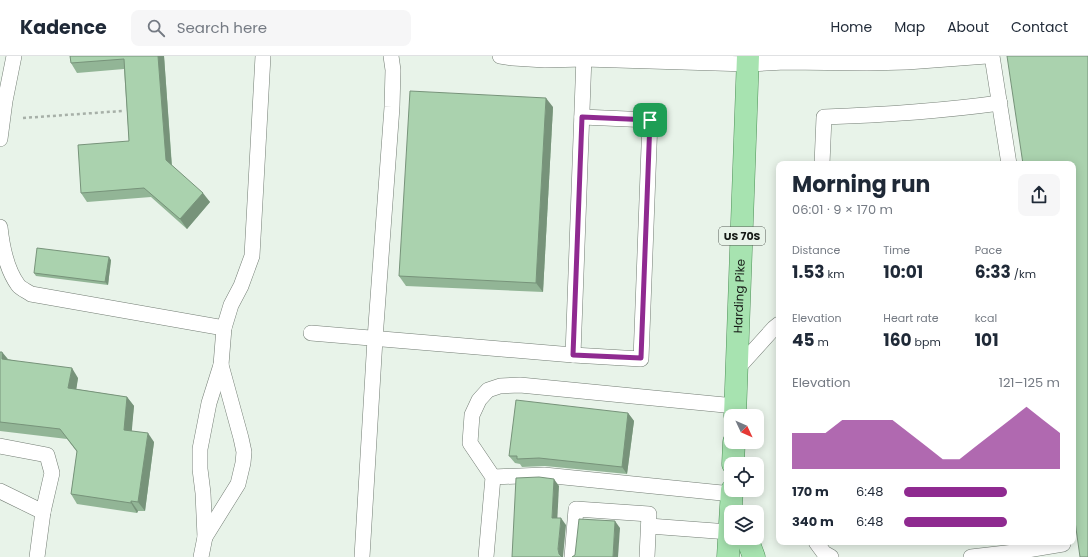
<!DOCTYPE html>
<meta charset="utf-8">
<style>
body{margin:0;font-family:Poppins,sans-serif;background:#f6f6f7;color:#1f2937;height:100vh;display:flex;flex-direction:column;font-size:15px;white-space:nowrap}
*{box-sizing:border-box;margin:0}
p{font-size:13px;color:#747a83}
.icon{flex:none;width:22px;height:22px;fill:none;stroke:currentColor;stroke-width:2;stroke-linecap:round;stroke-linejoin:round}
.map{position:relative;flex:1;overflow:hidden}
.panel{position:absolute;left:776px;top:105px;width:300px;height:384px;display:flex;flex-direction:column;background:#fff;border-radius:8px;box-shadow:0 2px 10px #0003}
.panel>*{flex:none}
.needle{width:26px;rotate:134deg}
.controls{position:absolute;left:724px;top:353px;display:grid;gap:8px}
.controls a{display:grid;place-items:center;width:40px;height:40px;border-radius:8px;background:#fff;box-shadow:0 2px 10px #0003;font-size:20px}
.pin{position:absolute;display:grid;place-items:center;width:34px;height:34px;color:#fff;margin:-17px;border-radius:8px;box-shadow:0 2px 6px #0006}
.round{display:grid;place-items:center;flex:none;width:42px;height:42px;border-radius:8px;background:#f6f6f7}
.headline{display:flex;align-items:center;justify-content:space-between;height:68px;padding:0 16px}
h1{font-size:22px;font-weight:700;line-height:30px}
.stats{display:grid;grid-template-columns:repeat(3,1fr);gap:6px;height:68px;padding:4px 16px}
.stats div{display:grid;align-content:center}
.stats b{font-size:17px;font-weight:700}
.stats small{font-size:11px;font-weight:400}
.stats p{font-size:11px}
.chart{height:112px;padding:8px 16px}
.chart p{display:flex;justify-content:space-between}
.chart svg{width:100%;height:72px;margin-top:4px;fill:#8f2a90;opacity:.7}
ul{padding:0 16px;list-style:none;font-size:13px}
li{display:grid;grid-template-columns:64px 48px 1fr;align-items:center;height:30px}
li i{height:10px;border-radius:5px;background:#8f2a90}
header{display:flex;align-items:center;gap:24px;box-sizing:border-box;height:56px;padding:0 20px;background:#fff;border-bottom:1px solid #e0e1e3}
header strong{font-size:19px}
nav{display:flex;gap:22px;margin-inline-start:auto;font-size:14px}
.search{width:280px;height:36px;background:#f6f6f7;display:flex;align-items:center;gap:10px;box-sizing:border-box;padding:0 14px;border-radius:8px;color:#747a83;font-size:15px}
.map>svg:first-child{display:block}
.lines{fill:none;stroke-linecap:round;stroke-linejoin:round}
.lane-casing{stroke:#737d74;stroke-width:16}
.primary-casing{stroke:#4e9058;stroke-width:23}
.path{stroke:#a7b0a8;stroke-width:2.5;stroke-dasharray:3 3;stroke-linecap:butt}
.lane{stroke:#fff;stroke-width:15}
.primary{stroke:#a7e3b0;stroke-width:22}
.wall{fill:#92b596}
.shaded-wall{fill:#77937a}
.building{fill:#aad2ae;stroke:#77937a}
.route-casing{stroke:#fff;stroke-width:8}
.route{stroke:#8f2a90;stroke-width:5}
.labels{text-anchor:middle;stroke-width:3;stroke-linejoin:round;paint-order:stroke}
.shield{fill:#e8f3e9;stroke:#545a55;stroke-width:1}
.shield-label{font-size:11px;font-weight:bold;fill:#151915}
.street-label{font-size:12px;fill:#151915;stroke:#e8f3e9}
</style>
<header>
<strong>Kadence</strong>
<div class="search"><svg class="icon" aria-label="search" viewBox="0 0 24 24"><circle cx="10" cy="10" r="6"/><path d="M15 15l6 6"/></svg>Search here</div>
<nav><a>Home</a><a>Map</a><a>About</a><a>Contact</a></nav>
</header>
<div class="map">
<svg width="1088" height="501" viewBox="0 0 1088 501">
<rect width="100%" height="100%" fill="#e8f3e9"/>
<g class="lines">
<g class="lane-casing">
<g id="lane">
<path d="M500,0l13,2 32,2 39,-1 164,5 37,-2 82,1 40,-1 80,-6"/>
<path d="M992,0l17,108"/>
<path d="M0,83l5,-38 9,-45"/>
<path d="M822,108l2,-47c59,-2 117,-6 176,-14"/>
<path d="M0,171c2,19 7,43 18,58 3,4 9,6 13,9l193,34"/>
<path d="M311,277l262,22 68,4 9,-239 -68,-3"/>
<path d="M573,299l11,-299"/>
<path d="M737,313l37,-41 5,-4"/>
<path d="M0,390l47,9 5,18 -9,39 -6,45"/>
<path d="M493,421l51,-2 188,19"/>
<path d="M0,435l43,21"/>
<path d="M649,470l80,6"/>
<path d="M205,481l33,-53 5,-21 1,-11 -3,-14 -20,-73"/>
<path d="M816,486l8,11 7,4"/>
<path d="M201,501l4,-20 -2,-44 -3,-24v-20l9,-46 12,-38 3,-37 7,-23 10,-19 11,-30 11,-200"/>
<path d="M362,501l13,-218 17,-232 1,-37 -2,-14"/>
<path d="M486,501l7,-80 -23,-34 2,-28 7,-15 9,-10 12,-4 20,-1 215,21"/>
<path d="M572,501l4,-48 73,5 -2,43"/>
<path d="M971,501l51,-6 41,-7"/>
</g>
</g>
<g class="primary-casing">
<g id="primary">
<path id="s1" d="M735,360l13,-360"/>
<path d="M733,408l1,-22"/>
<path d="M747,482l7,19"/>
<path d="M728,501l4,-67"/>
</g>
</g>
<path class="path" d="M23,62l99,-7"/>
<use href="#lane" class="lane"/>
<use href="#primary" class="primary"/>
</g>
<g class="wall">
<path d="M70,0h94l8,110 38,36 -23,27 -36,-32 -64,5 -6,-9 48,-52 -5,-72 -47,4 -6,-10z"/>
<path d="M553,51l-10,185 -137,-6 -7,-10z"/>
<path d="M111,204l-3,25 -72,-9 -2,-3z"/>
<path d="M0,296h2l6,7 70,19 -2,11 51,8 7,9 -3,25 23,11 -9,69h-7l-1,2 -60,-9 -6,-10 6,-42 -10,-13 -67,-8z"/>
<path d="M628,357l6,8 -7,53 -82,-8 -23,1 -2,-3 -5,-1 -6,-7z"/>
</g>
<g class="shaded-wall">
<path d="M158,0h6l8,114 -6,-10z"/>
<path d="M546,42l7,9 -10,185 -7,-9z"/>
<path d="M203,137l7,9 -23,27 -7,-10z"/>
<path d="M109,201l2,3 -3,25 -3,-3z"/>
<path d="M2,296l7,9 -7,-2z"/>
<path d="M72,312l6,10 -3,20 -7,-10z"/>
<path d="M127,341l7,9 -3,34 -7,-10z"/>
<path d="M628,357l6,8 -7,53 -5,-7z"/>
<path d="M148,377l6,9 -9,69 -7,-9z"/>
<path d="M554,423l5,7 -2,39 -5,-7z"/>
<path d="M131,445l7,10 -1,2 -6,-10z"/>
<path d="M561,462l5,7 -3,32h-2l-2,-3 -1,-5z"/>
<path d="M615,465l5,7 -2,29h-5z"/>
</g>
<g class="building">
<path d="M70,0h88l8,104 37,33 -23,26 -36,-31 -63,5 -3,-48 51,-4 -5,-82 -53,4z"/>
<path d="M1007,0h81v501h-8l-7,-50v-343h-50z"/>
<path d="M410,35l136,7 -10,185 -137,-7z"/>
<path d="M37,192l72,9 -4,25 -71,-9z"/>
<path d="M0,296h2v7l70,9 -4,20 59,9 -3,33 24,3 -10,69 -7,-1v2l-60,-9 6,-43 -17,-22 -60,-7z"/>
<path d="M516,344l112,13 -6,54 -83,-9 -22,1v-3h-8z"/>
<path d="M539,421l15,2 -2,39h9l-3,31 1,5 3,3h-50l4,-79z"/>
<path d="M579,463l36,2 -2,36h-41l3,-2z"/>
</g>
<g class="lines">
<g class="route-casing">
<path id="route" d="M582,61l68,3 -9,238 -68,-3z"/>
</g>
<use href="#route" class="route"/>
</g>
<g class="labels">
<rect class="shield" x="719" y="171" width="46" height="18" rx="3"/>
<g class="shield-label">
<text x="742" y="184">US 70S</text>
</g>
<g class="street-label">
<text dy="4" stroke="none"><textPath href="#s1" startOffset="120">Harding Pike</textPath></text>
</g>
</g>
</svg>
<div class="controls">
<a><svg class="needle" viewBox="-14 -14 28 28"><path d="M0-13l5 13h-10z" fill="#e53935"/><path d="M0 13l5-13h-10z" fill="#747a83"/></svg></a>
<a><svg class="icon" aria-label="locate" viewBox="0 0 24 24"><circle cx="12" cy="12" r="6"/><path d="M12 2v4M12 18v4M2 12h4M18 12h4"/></svg></a>
<a><svg class="icon" aria-label="layers" viewBox="0 0 24 24"><path d="M12 4l9 5-9 5-9-5zM3 14l9 5 9-5"/></svg></a>
</div>
<div class="pin" style="left:650px;top:64px;background:#1e9e55"><svg class="icon" aria-label="arrive" viewBox="0 0 24 24"><path d="M6 21V4h12l-3 4 3 4H6"/></svg></div>
<section class="panel">
<div class="headline"><div><h1>Morning run</h1><p>06:01 · 9 × 170 m</p></div><a class="round"><svg class="icon" aria-label="share" viewBox="0 0 24 24"><path d="M12 15V3M7 8l5-5 5 5M5 13v7h14v-7"/></svg></a></div>
<div class="stats">
<div><p>Distance</p><b>1.53<small> km</small></b></div>
<div><p>Time</p><b>10:01</b></div>
<div><p>Pace</p><b>6:33<small> /km</small></b></div>
</div>
<div class="stats">
<div><p>Elevation</p><b>45<small> m</small></b></div>
<div><p>Heart rate</p><b>160<small> bpm</small></b></div>
<div><p>kcal</p><b>101</b></div>
</div>
<div class="chart"><p><span>Elevation</span>121–125 m</p>
<svg viewBox="0 0 160 44" preserveAspectRatio="none"><path d="M0 44V22L10 22L20 22L30 14L40 14L50 14L60 14L70 22L80 30L90 38L100 38L110 30L120 22L130 14L140 6L150 14L160 22V44z"/></svg>
</div>
<ul>
<li><b>170 m</b>6:48<i style="width:66%"></i></li>
<li><b>340 m</b>6:48<i style="width:66%"></i></li>
</ul>
</section>
</div>
